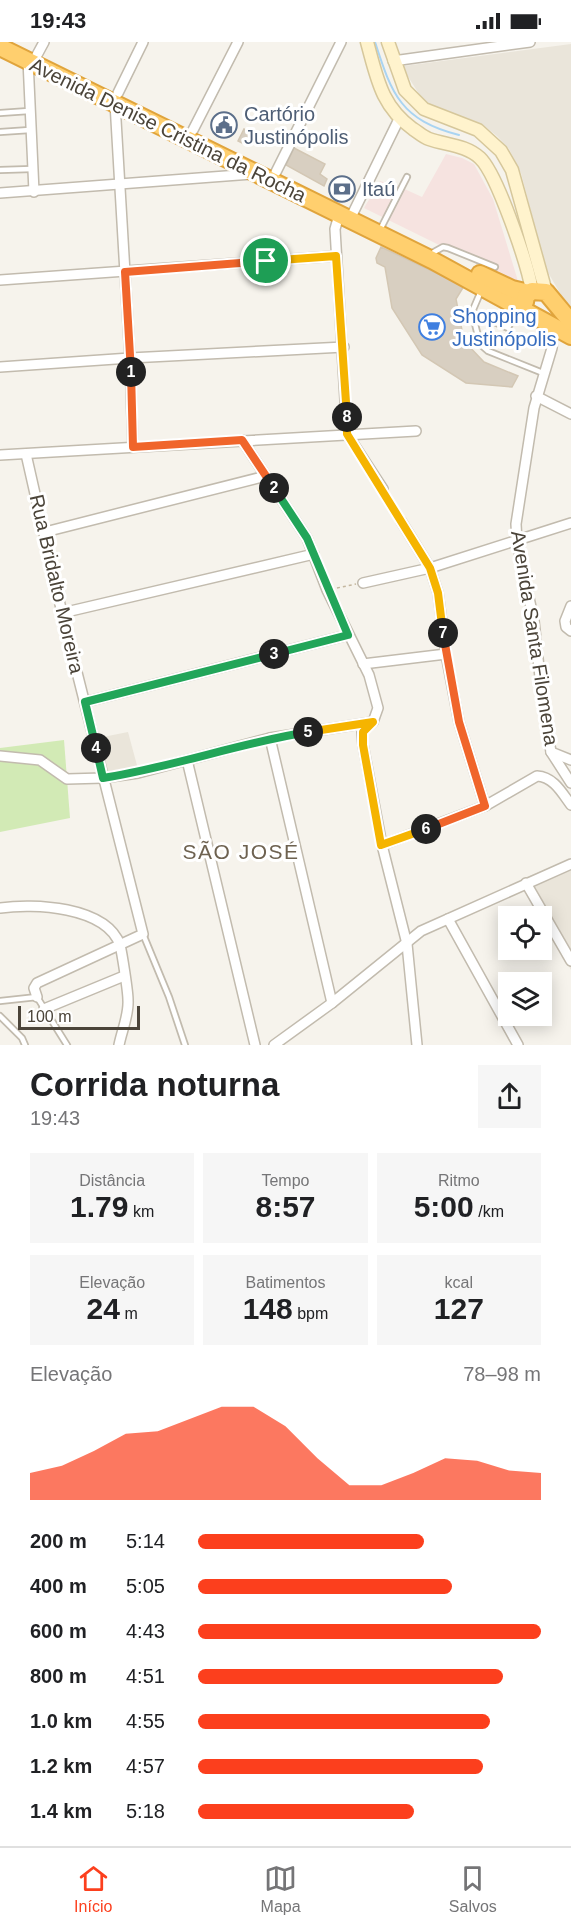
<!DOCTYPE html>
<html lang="pt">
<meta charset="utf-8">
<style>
body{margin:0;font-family:Helvetica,sans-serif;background:#f6f6f6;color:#202124;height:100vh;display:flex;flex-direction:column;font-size:22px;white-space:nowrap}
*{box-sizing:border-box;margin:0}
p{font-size:20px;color:#757577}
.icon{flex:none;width:33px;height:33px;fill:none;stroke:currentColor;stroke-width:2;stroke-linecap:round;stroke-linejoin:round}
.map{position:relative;height:1003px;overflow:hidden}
.side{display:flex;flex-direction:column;background:#fff;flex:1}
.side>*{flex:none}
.fabs{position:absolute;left:498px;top:864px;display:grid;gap:12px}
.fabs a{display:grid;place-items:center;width:54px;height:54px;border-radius:0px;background:#fff;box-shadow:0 3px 15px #0003;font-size:30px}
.scale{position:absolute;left:18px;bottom:15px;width:122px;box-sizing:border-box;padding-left:6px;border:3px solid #4b4439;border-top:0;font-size:16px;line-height:21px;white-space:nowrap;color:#4b4439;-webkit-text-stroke:4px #fff;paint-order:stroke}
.pin{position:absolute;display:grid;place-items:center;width:51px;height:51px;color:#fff;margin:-26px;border:3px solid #fff;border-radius:50%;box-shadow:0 2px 6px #0007}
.km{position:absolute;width:30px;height:30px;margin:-15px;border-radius:50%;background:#222;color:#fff;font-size:16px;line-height:30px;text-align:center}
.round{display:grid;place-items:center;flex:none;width:63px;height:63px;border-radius:0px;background:#f6f6f6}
.summary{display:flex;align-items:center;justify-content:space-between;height:102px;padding:0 30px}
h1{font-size:33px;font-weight:700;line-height:45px}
.metrics{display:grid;grid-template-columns:repeat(3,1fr);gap:9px;height:102px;padding:6px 30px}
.metrics div{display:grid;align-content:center;border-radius:0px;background:#f6f6f6;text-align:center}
.metrics b{font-size:30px;font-weight:700}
.metrics small{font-size:16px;font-weight:400}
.metrics p{font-size:16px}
.chart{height:168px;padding:12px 30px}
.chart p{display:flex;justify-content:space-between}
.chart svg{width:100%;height:108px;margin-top:6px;fill:#fc3f1d;opacity:.7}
ul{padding:0 30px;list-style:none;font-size:20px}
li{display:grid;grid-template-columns:96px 72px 1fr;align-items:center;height:45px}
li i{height:15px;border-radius:8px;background:#fc3f1d}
.status{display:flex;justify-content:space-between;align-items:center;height:42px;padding:0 30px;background:#fff;direction:ltr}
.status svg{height:16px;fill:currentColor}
.tabs{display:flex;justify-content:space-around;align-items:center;height:84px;border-top:2px solid #e0e0e0;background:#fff;font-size:16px;color:#757577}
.tabs a{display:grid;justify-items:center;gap:3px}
.tabs .active{color:#fc3f1d}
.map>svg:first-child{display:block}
.residential{fill:#eae5da}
.medical{fill:#f6e3e0}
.green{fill:#d2eab5}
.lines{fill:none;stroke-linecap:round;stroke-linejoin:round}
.stream{stroke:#a9d4f2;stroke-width:2}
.building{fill:#d8cfc1;stroke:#d3c7b4;stroke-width:1.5}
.lane-casing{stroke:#c2bbae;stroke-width:8}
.street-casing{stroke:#c2bbae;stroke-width:12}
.secondary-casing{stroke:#d6c79b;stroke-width:15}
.highway-casing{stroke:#e0a43c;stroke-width:20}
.path{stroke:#c4b79f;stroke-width:1.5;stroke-dasharray:3 3;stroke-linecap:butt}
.lane{stroke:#fff;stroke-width:4.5}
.street{stroke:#fff;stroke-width:9}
.secondary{stroke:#fff3cd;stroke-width:12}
.highway{stroke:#ffcf6e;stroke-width:16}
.split-1-casing{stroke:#fff;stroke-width:12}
.split-2-casing{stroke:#fff;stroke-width:12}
.split-3-casing{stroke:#fff;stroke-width:12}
.split-4-casing{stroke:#fff;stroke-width:12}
.split-5-casing{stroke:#fff;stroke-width:12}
.split-6-casing{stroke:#fff;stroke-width:12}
.split-7-casing{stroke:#fff;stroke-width:12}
.split-8-casing{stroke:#fff;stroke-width:12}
.split-9-casing{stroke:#fff;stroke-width:12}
.split-1{stroke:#f0652b;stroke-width:8}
.split-2{stroke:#f0652b;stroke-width:8}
.split-3{stroke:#22a559;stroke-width:8}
.split-4{stroke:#22a559;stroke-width:8}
.split-5{stroke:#22a559;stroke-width:8}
.split-6{stroke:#f5b400;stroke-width:8}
.split-7{stroke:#f0652b;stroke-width:8}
.split-8{stroke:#f5b400;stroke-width:8}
.split-9{stroke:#f5b400;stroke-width:8}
.labels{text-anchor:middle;stroke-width:6;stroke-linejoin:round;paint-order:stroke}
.service-label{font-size:20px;fill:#4e5e75;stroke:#fff;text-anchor:start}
.street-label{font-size:20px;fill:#4b4439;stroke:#fff}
.shop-label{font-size:20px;fill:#366cbe;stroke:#fff;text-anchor:start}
.neighbourhood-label{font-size:21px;letter-spacing:1.5px;fill:#6e6250;stroke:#fff}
</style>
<div class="status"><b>19:43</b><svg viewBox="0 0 49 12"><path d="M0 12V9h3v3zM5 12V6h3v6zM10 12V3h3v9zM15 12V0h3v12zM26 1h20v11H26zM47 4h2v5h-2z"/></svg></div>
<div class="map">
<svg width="571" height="1003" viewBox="0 0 571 1003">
<rect width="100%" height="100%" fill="#f6f3ec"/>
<g class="residential">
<path d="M571,2v268l-25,-43 -25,-96 -12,-24 -12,-13 -14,-11 -16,-7 -31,-8 -13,-10 -20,-31 1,-3z"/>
<path d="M128,690l10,37 -32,7 -8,-38z"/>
<path d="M571,817v111l-49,-91z"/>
</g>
<path class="medical" d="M446,112l16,4 12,6 19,35 25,82 -16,-5 -138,-68 16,-27 18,5 24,11z"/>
<path class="green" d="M64,698l6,78 -70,14v-84z"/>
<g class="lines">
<path class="stream" d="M375,0c17,53 26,78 84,93"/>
</g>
<g class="building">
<path d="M224,73l7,3 -3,6 3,2 -4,9 -11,-5z"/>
<path d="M244,87l7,3 -7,12 -6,-3z"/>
<path d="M294,106l31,16 -5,10 7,5 -3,7 -38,-21z"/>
<path d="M334,137l21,11 -5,9 -21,-11z"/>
<path d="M381,205l83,39 -8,13 8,42 20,21 34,14 -6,11 -46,-4 -44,-28 -30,-47 -7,-41 -8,-4 -1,-5z"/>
</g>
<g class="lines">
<g class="lane-casing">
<g id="lane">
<path d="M0,71l29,-2"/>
<path d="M0,90l30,-2"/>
<path d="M0,128l32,-1"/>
<path d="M382,184l25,-49"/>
<path d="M434,210l9,-5 5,1 47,19"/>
<path d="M481,249l-9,21 36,16 8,-17"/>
<path d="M472,270l8,32 8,7 55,22"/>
<path d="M143,892l26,63 16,48"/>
<path d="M0,959l37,-4 30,48"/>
<path d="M0,974l22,22 3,7"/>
</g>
</g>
<g class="street-casing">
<g id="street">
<path d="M37,13l7,-13"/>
<path d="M28,18l6,132"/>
<path d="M393,19l137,-19"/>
<path d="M118,51l25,-51"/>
<path d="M115,61l15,255 3,89"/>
<path d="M193,88l45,-88"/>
<path d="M276,130l65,-130"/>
<path d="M0,151l252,-19"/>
<path d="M353,171l46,-94"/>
<path d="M339,173l-4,14 12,205 36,55"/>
<path d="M0,238l336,-24"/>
<path d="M554,285l-2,21 -18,60 -18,116 1,18 17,79 8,75 9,56 20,31"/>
<path d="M0,325l130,-9 214,-11"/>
<path d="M536,354l35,18"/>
<path d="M242,398l65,98 20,52 42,85 9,33 -5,14 -11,10 1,13 19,100 25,99 10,101"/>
<path d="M26,412l36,159 81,321 -106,49 -3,5 3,9"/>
<path d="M0,413l416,-24"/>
<path d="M401,479l29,47 8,25 8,61 13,68 26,84"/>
<path d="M45,490l221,-56"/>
<path d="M363,541l67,-15 141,-45"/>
<path d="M571,564l-6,15 1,6 5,4"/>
<path d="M62,571l252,-59"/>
<path d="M363,622l83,-10"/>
<path d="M85,660l263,-67"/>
<path d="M270,696l62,265"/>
<path d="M551,710l20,8"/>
<path d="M0,714l40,4 27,19 36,-1 35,-5 132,-35 103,-16"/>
<path d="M187,718l68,285"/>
<path d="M382,803l103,-39 52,-30c17,1 25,17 34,29"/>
<path d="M526,841l45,78"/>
<path d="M0,866c33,-5 106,-2 120,37 2,8 8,46 8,55 1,15 -6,30 -9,45"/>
<path d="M448,877l70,126"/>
<path d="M44,967l80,-33"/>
<path d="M274,1003l58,-42 89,-72 150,-67"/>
</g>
</g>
<g class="secondary-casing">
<g id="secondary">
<path d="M367,0c10,36 14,64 46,87 5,3 10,8 16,10 17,6 37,6 51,19 17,16 48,107 52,133"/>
<path d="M388,0l17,48 19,19 54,21 23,21 11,19 34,122"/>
</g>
</g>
<g class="highway-casing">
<g id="highway">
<path d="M0,5l432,213 139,76"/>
<path d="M480,232l32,15 17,4"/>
<path d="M525,260l1,-6 6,-5 14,1 25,30"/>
</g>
</g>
<g class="path">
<path d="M386,454l10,17"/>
<path d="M337,546l19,-4"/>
</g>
<use href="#lane" class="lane"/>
<use href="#street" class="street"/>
<use href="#secondary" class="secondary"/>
<use href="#highway" class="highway"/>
</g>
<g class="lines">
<g class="split-1-casing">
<path id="split-1" d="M131,330l-6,-100 141,-11"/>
</g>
<g class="split-2-casing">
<path id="split-2" d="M131,330l2,75 109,-7 32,48"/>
</g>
<g class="split-3-casing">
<path id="split-3" d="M274,612l74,-19 -41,-97 -33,-50"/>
</g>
<g class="split-4-casing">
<path id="split-4" d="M96,706l-11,-46 189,-48"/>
</g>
<g class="split-5-casing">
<path id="split-5" d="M96,706l7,30c70,-11 136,-35 205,-46"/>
</g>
<g class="split-6-casing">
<path id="split-6" d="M308,690l65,-10 -10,10v13l18,100 45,-16"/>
</g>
<g class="split-7-casing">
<path id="split-7" d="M426,787l59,-23 -26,-84 -16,-89"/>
</g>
<g class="split-8-casing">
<path id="split-8" d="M347,375v17l83,134 8,25 5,40"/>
</g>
<g class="split-9-casing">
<path id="split-9" d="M266,219l70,-5 11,161"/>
</g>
<use href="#split-1" class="split-1"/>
<use href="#split-2" class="split-2"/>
<use href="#split-3" class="split-3"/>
<use href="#split-4" class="split-4"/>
<use href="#split-5" class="split-5"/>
<use href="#split-6" class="split-6"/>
<use href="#split-7" class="split-7"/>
<use href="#split-8" class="split-8"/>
<use href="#split-9" class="split-9"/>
</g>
<defs>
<g id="civic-ring" transform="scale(1.35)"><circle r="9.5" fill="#fff" stroke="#5c6f8a" stroke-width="1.5"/><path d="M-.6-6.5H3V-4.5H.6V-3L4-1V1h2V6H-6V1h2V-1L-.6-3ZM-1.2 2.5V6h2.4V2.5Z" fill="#5c6f8a"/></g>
<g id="bank-ring" transform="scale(1.35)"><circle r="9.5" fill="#fff" stroke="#5c6f8a" stroke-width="1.5"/><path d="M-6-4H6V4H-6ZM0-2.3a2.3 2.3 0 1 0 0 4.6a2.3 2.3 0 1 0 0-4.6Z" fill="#5c6f8a"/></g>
<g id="supermarket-ring" transform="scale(1.35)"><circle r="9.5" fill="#fff" stroke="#3f7fe0" stroke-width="1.5"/><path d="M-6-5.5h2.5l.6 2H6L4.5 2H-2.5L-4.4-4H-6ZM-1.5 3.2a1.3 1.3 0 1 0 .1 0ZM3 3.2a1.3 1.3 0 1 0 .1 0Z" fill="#3f7fe0"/></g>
</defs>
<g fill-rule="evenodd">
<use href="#civic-ring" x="224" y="83"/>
<use href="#bank-ring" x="342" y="147"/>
<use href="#supermarket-ring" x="432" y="285"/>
</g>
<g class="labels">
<g class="service-label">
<text x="244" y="79">Cartório<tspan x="244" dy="23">Justinópolis</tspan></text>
<text x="362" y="154">Itaú</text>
</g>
<g class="street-label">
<text transform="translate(168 88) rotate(26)" y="7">Avenida Denise Cristina da Rocha</text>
<text transform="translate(57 542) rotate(77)" y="7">Rua Bridalto Moreira</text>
<text transform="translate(535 596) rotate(81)" y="7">Avenida Santa Filomena</text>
</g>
<g class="shop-label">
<text x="452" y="281">Shopping<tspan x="452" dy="23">Justinópolis</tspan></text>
</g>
<g class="neighbourhood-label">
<text x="241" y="817">SÃO JOSÉ</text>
</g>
</g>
</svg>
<div class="fabs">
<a><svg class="icon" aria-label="locate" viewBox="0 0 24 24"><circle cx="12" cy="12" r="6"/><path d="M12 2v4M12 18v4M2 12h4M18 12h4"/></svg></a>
<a><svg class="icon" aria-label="layers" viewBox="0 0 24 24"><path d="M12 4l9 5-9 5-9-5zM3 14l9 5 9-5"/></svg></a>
</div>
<div class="scale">100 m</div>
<div class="pin" style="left:266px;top:219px;background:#1e9e55"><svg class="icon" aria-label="arrive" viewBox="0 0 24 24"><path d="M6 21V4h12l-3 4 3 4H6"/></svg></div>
<b class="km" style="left:131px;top:330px">1</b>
<b class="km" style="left:274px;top:446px">2</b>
<b class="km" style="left:274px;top:612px">3</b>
<b class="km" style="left:96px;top:706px">4</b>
<b class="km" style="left:308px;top:690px">5</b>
<b class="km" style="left:426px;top:787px">6</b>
<b class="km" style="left:443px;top:591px">7</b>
<b class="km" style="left:347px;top:375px">8</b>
</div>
<section class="side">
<div class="summary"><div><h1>Corrida noturna</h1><p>19:43</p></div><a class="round"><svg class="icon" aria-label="share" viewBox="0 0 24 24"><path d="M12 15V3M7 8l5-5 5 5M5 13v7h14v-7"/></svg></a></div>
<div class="metrics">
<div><p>Distância</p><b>1.79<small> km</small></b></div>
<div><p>Tempo</p><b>8:57</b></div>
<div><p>Ritmo</p><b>5:00<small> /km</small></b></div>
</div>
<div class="metrics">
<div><p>Elevação</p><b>24<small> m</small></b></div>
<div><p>Batimentos</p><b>148<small> bpm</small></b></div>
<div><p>kcal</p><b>127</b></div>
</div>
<div class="chart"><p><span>Elevação</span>78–98 m</p>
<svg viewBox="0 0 160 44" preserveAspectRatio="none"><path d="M0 44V33L10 30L20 24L30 17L40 16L50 11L60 6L70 6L80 14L90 27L100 38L110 38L120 33L130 27L140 28L150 32L160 33V44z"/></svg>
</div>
<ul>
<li><b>200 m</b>5:14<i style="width:66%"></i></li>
<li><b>400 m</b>5:05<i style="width:74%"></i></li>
<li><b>600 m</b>4:43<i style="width:100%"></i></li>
<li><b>800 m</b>4:51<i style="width:89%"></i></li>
<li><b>1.0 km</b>4:55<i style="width:85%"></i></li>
<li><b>1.2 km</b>4:57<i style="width:83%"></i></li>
<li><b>1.4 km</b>5:18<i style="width:63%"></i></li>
</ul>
</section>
<nav class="tabs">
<a class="active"><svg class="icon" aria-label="home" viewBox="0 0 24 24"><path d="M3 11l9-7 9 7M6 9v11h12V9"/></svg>Início</a>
<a><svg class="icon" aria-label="map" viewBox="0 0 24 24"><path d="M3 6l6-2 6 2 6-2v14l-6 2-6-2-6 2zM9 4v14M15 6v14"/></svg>Mapa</a>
<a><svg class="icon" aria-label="saved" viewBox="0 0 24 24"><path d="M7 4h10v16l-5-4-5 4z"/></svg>Salvos</a>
</nav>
